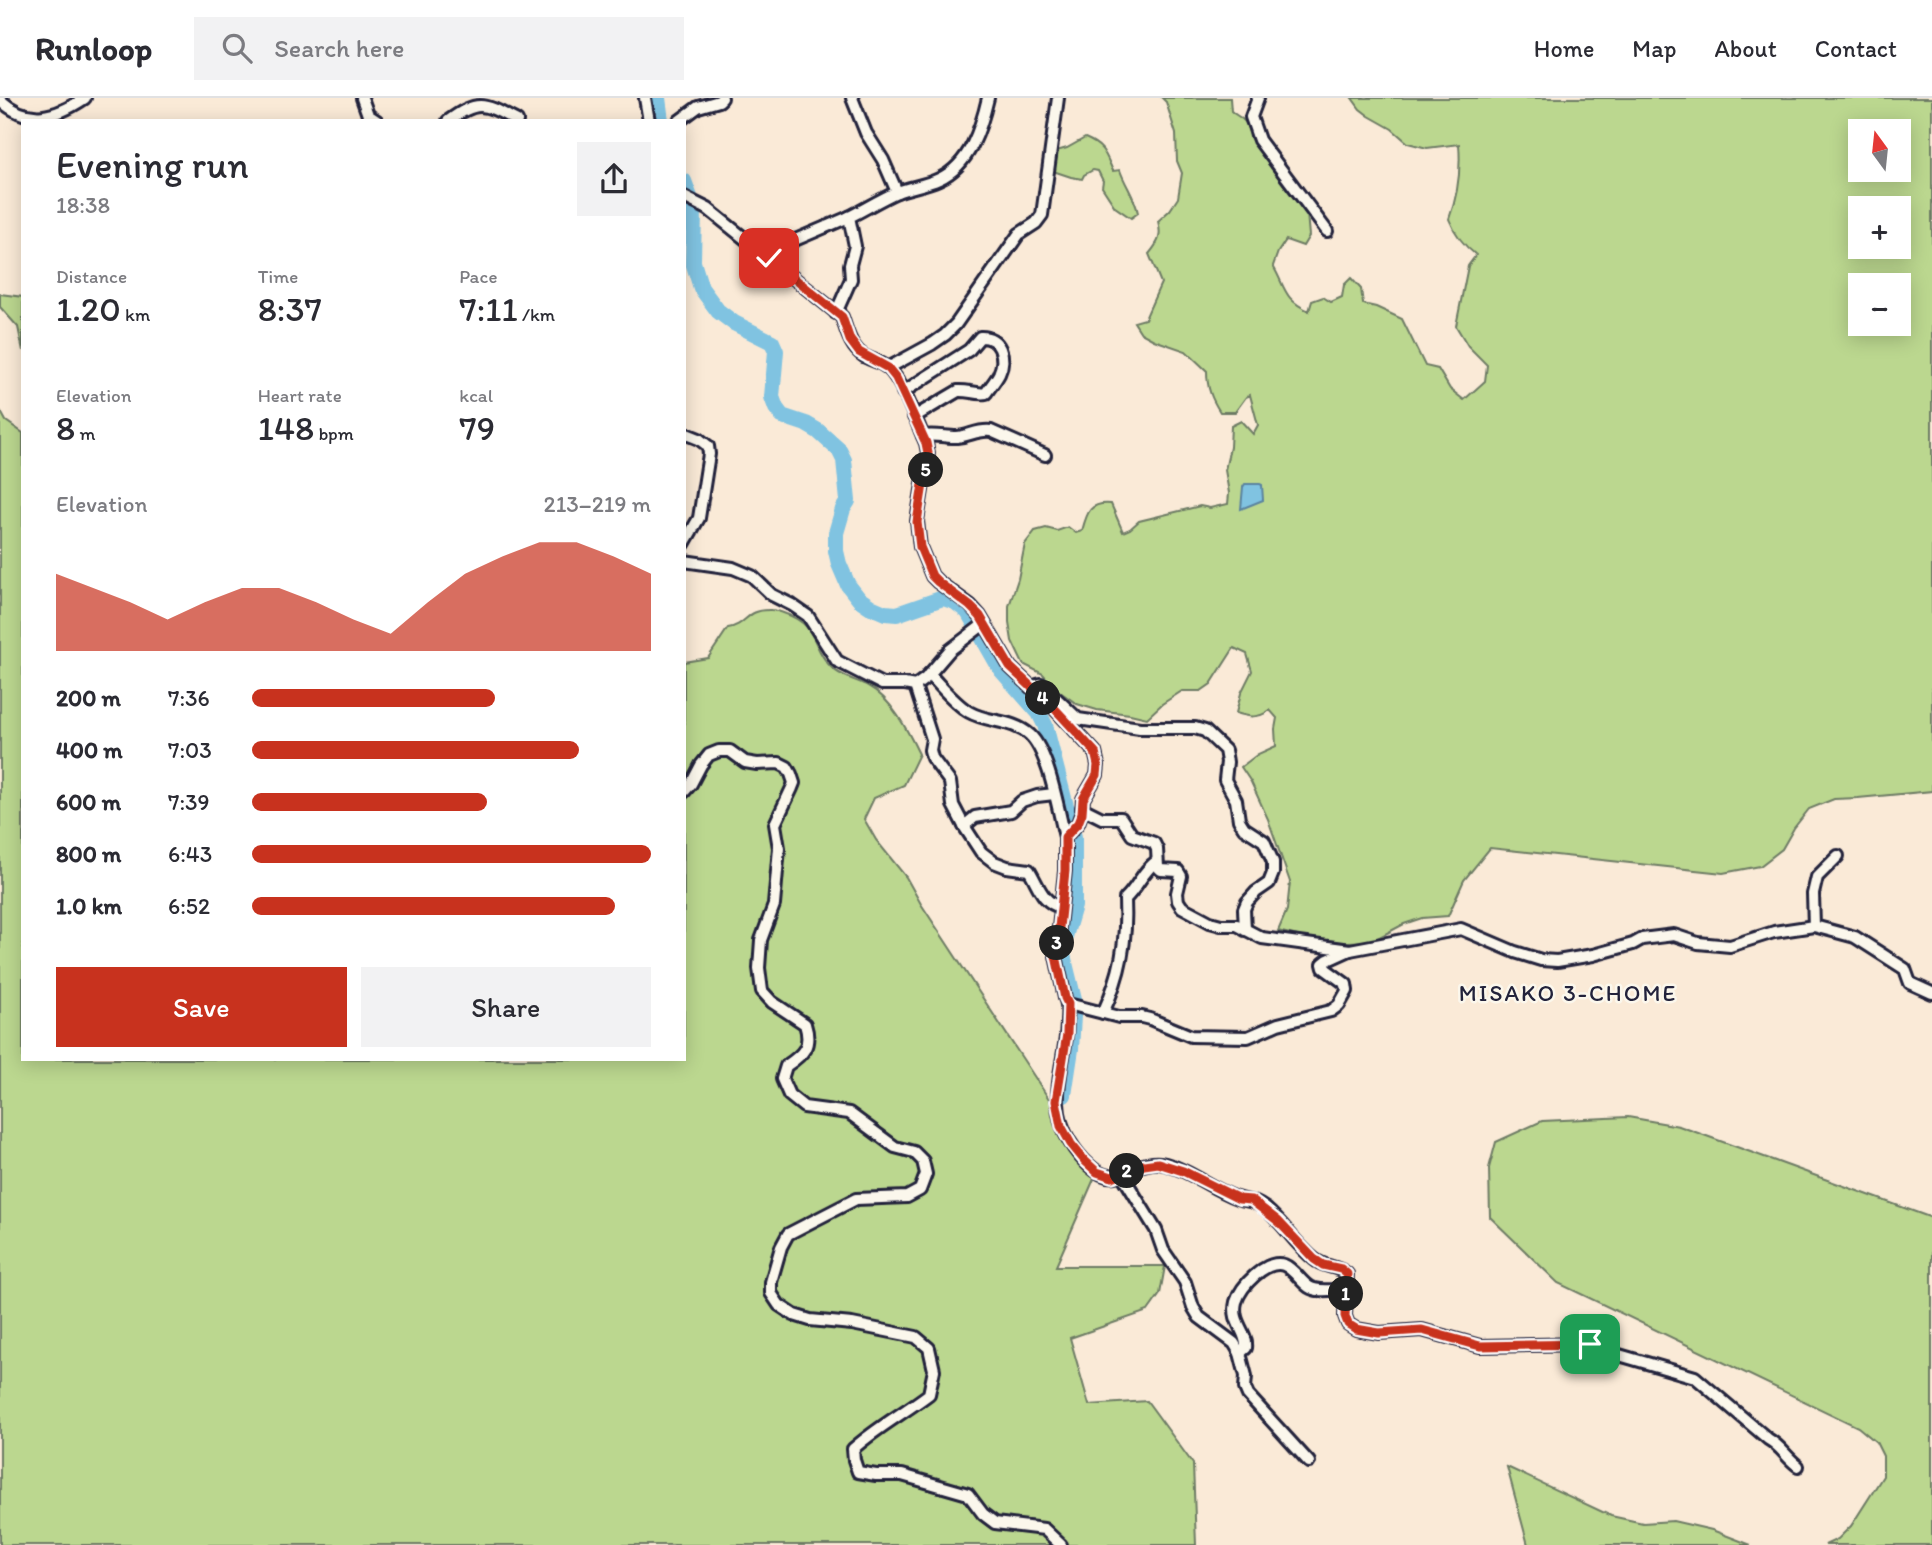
<!DOCTYPE html>
<meta charset="utf-8">
<style>
body{margin:0;font-family:Itim,sans-serif;background:#f2f2f3;color:#2b2b33;height:100vh;display:flex;flex-direction:column;font-size:26px;white-space:nowrap}
*{box-sizing:border-box;margin:0}
p{font-size:23px;color:#7c7c81}
.icon{flex:none;width:38px;height:38px;fill:none;stroke:currentColor;stroke-width:2;stroke-linecap:round;stroke-linejoin:round}
.map{position:relative;flex:1;overflow:hidden}
.drawer{position:absolute;left:21px;top:21px;width:665px;height:942px;display:flex;flex-direction:column;background:#fff;border-radius:0px;box-shadow:0 4px 18px #0003}
.drawer>*{flex:none}
.needle{width:46px;rotate:345deg}
.buttons{position:absolute;left:1848px;top:21px;display:grid;gap:14px}
.buttons a{display:grid;place-items:center;width:63px;height:63px;border-radius:0px;background:#fff;box-shadow:0 4px 18px #0003;font-size:35px}
.pin{position:absolute;display:grid;place-items:center;width:60px;height:60px;color:#fff;margin:-30px;border-radius:14px;box-shadow:0 4px 10px #0006}
.km{position:absolute;width:35px;height:35px;margin:-18px;border-radius:50%;background:#222;color:#fff;font-size:19px;line-height:35px;text-align:center}
.round{display:grid;place-items:center;flex:none;width:74px;height:74px;border-radius:0px;background:#f2f2f3}
.summary{display:flex;align-items:center;justify-content:space-between;height:119px;padding:0 35px}
h1{font-size:38px;font-weight:600;line-height:52px}
.figures{display:grid;grid-template-columns:repeat(3,1fr);gap:10px;height:119px;padding:7px 35px}
.figures div{display:grid;align-content:center}
.figures b{font-size:35px;font-weight:600}
.figures small{font-size:19px;font-weight:400}
.figures p{font-size:19px}
.chart{height:196px;padding:14px 35px}
.chart p{display:flex;justify-content:space-between}
.chart svg{width:100%;height:126px;margin-top:7px;fill:#c8321e;opacity:.7}
.cta{display:flex;gap:14px;margin-top:auto;padding:14px 35px}
.cta a{flex:1;height:80px;border-radius:0px;background:#c8321e;color:#fff;font-size:28px;font-weight:600;line-height:80px;text-align:center}
.cta a+a{background:#f2f2f3;color:#2b2b33}
ul{padding:0 35px;list-style:none;font-size:23px}
li{display:grid;grid-template-columns:112px 84px 1fr;align-items:center;height:52px}
li i{height:18px;border-radius:9px;background:#c8321e}
header{display:flex;align-items:center;gap:42px;box-sizing:border-box;height:98px;padding:0 35px;background:#fff;border-bottom:2px solid #e1e1e2}
header strong{font-size:33px}
nav{display:flex;gap:38px;margin-inline-start:auto;font-size:24px}
.search{width:490px;height:63px;background:#f2f2f3;display:flex;align-items:center;gap:18px;box-sizing:border-box;padding:0 24px;border-radius:0px;color:#7c7c81;font-size:26px}
.map>svg:first-child{display:block}
.green{fill:#bbd78f;stroke:#6e7c65;stroke-width:2;fill-rule:evenodd}
.water{fill:#80c3e1;stroke:#5a839f;stroke-width:2}
.lines{fill:none;stroke-linecap:round;stroke-linejoin:round}
.river{stroke:#80c3e1;stroke-width:16}
.minor-casing{stroke:#22223b;stroke-width:16}
.minor{stroke:#fbf7ec;stroke-width:10}
.route-casing{stroke:#fff;stroke-width:14}
.route{stroke:#c8321e;stroke-width:9}
.labels{text-anchor:middle;stroke-width:5;stroke-linejoin:round;paint-order:stroke}
.neighbourhood-label{font-size:23px;letter-spacing:2px;fill:#22223b;stroke:#fbf7ec}
</style>
<header>
<strong>Runloop</strong>
<div class="search"><svg class="icon" aria-label="search" viewBox="0 0 24 24"><circle cx="10" cy="10" r="6"/><path d="M15 15l6 6"/></svg>Search here</div>
<nav><a>Home</a><a>Map</a><a>About</a><a>Contact</a></nav>
</header>
<div class="map">
<svg width="1932" height="1447" viewBox="0 0 1932 1447">
<rect width="100%" height="100%" fill="#faead7"/>
<filter id="ink" filterUnits="userSpaceOnUse"><feTurbulence type="fractalNoise" baseFrequency=".0143" numOctaves="2"/><feDisplacementMap in="SourceGraphic" scale="14" xChannelSelector="R" yChannelSelector="G"/><feConvolveMatrix kernelMatrix="1 2 1 2 8 2 1 2 1" color-interpolation-filters="sRGB"/></filter>
<g filter="url(#ink)">
<g class="green">
<path d="M1162,0h68l1,13c4,4 10,6 14,11 7,9 -1,14 14,25l48,66 2,23 -6,10 -17,-6 -8,12 -5,14c13,22 10,33 36,45l3,-10 11,-4 8,5 11,-5 2,-12 7,-7 10,11 2,15 13,3 26,12 23,47 13,3 12,20 14,11 21,-19 2,-16 -19,-19 -12,-20 12,-60 8,-11c-13,-10 -21,-21 -27,-36 9,-24 12,-50 10,-75l-32,4 -19,-5 -16,-14 -23,-13 -9,-7 -8,-11h580v693l-74,7 -24,1 -25,10 -15,19 -12,21 -22,17 -37,7 -233,-25 -26,32 -16,36 -26,2 -18,6 -32,17 -47,2 -47,-12 9,-21 3,-28 -22,-63 -17,-37 -10,-15 17,-13 18,-8 -1,-17 2,-11 -7,-8c-12,9 -21,7 -34,3l5,-20 11,-22 -5,-17 -13,-6 -23,36 -10,7h-19l-20,13 -15,14 -17,-4 -33,-4 -20,-6 -21,-15 -13,-15 -20,-10 -11,-23 -3,-19v-16l9,-27 7,-35 10,-13 11,-3 11,3 11,-4 8,6 6,-2c5,-18 7,-29 29,-27l12,28 7,-3 9,-8 61,-15 10,2 18,-4 1,-11 -4,-23 5,-23 1,-21 10,-5 12,13 5,-9 -8,-30 -4,2 -11,15h-15c-9,-14 -13,-25 -13,-41l-21,-20 -32,-11 -13,-7 -7,-11 11,-3 16,-36 -12,-29c10,-12 13,-18 9,-33l12,-11 8,-12 4,-25 -5,-12 -1,-27 -10,-32zM1860,33h39v39h-39zM1860,110h39v39h-39zM1860,187h39v39h-39z"/>
<path d="M1085,40c19,8 20,15 28,33l7,-1c5,15 15,27 18,43l-7,5 -16,-11 -13,-20 1,-6 -5,-10 -5,-1 -9,5 -2,4 -11,-2 -18,-6v-19l14,-4z"/>
<path d="M0,196l23,3v54l-5,-24 -18,-20z"/>
<path d="M0,312l6,11 17,12v626h661v-397l24,-4 20,-30c20,-3 17,-19 43,-18 5,0 10,2 15,4 32,11 25,32 44,52 9,10 26,14 38,20 23,12 40,45 51,68l-15,31 -30,13 -10,21 12,21 30,37 15,27 176,268 -41,94h109l-5,28 -12,17 -78,27 19,67 58,-4 46,63 3,81h-1196z"/>
<path d="M1628,1019l51,9 253,92v327h-107l13,-6 13,-13 32,-50v-20l-7,-14 -18,-15 -300,-144 -68,-66 -1,-49 7,-26 46,-21z"/>
<path d="M1507,1369l104,49 32,7 30,-2 39,9 39,15h-223z"/>
</g>
<path class="water" d="M1245,386h15l2,1 1,15 -22,9 2,-22z"/>
<g class="lines">
<g class="river">
<path d="M658,0l3,23"/>
<path d="M684,83l10,27 -1,54 8,26 17,23 16,12 38,19 4,9 -4,46 4,11 6,8 24,8 12,7 21,19 5,10 4,41 -5,8 -7,24v18l3,13 9,21 11,14 12,8 14,6 12,1 46,-16 12,4 13,10 33,58 38,43 6,12 29,112v69l-10,34 -1,15 11,45 -3,49 -7,46"/>
</g>
<g class="minor-casing">
<g id="minor">
<path d="M362,0l6,17 9,6"/>
<path d="M645,0l4,23"/>
<path d="M852,0l14,35 17,27 14,32"/>
<path d="M1258,0l-7,19 8,23 68,91"/>
<path d="M0,2c29,26 55,18 85,-2"/>
<path d="M448,23c31,-23 37,-17 69,0"/>
<path d="M679,23l19,-14 21,-6 3,-3"/>
<path d="M684,99l24,12 134,108c5,14 8,30 22,39 7,4 17,6 24,12 15,13 29,56 38,75l2,10 -11,68 3,26 12,29 6,6 32,23 10,11 30,51 46,43 39,42 3,13 -1,10 -14,24 -1,13 -4,11 -13,14v34l-9,85 9,42c4,8 2,16 2,25 -1,43 -22,79 3,119 8,13 27,37 44,34 7,-1 14,-5 20,-8 8,-3 17,-6 26,-5 28,5 51,26 77,35 13,4 17,2 29,11 18,15 30,36 48,50 10,9 23,6 33,15l-2,42 3,8 8,5 23,4 43,-3 58,16 110,-2 5,4 100,29 73,62c14,8 17,17 30,27"/>
<path d="M769,160l12,-12 68,-29"/>
<path d="M836,215l15,-34 -1,-14 5,-19 -6,-29c16,-8 32,-18 48,-25 14,-5 29,-7 42,-13 31,-14 42,-51 49,-81"/>
<path d="M888,270l44,-24 13,-9 11,-11 63,-90 17,-11 6,-8 16,-117"/>
<path d="M903,294l66,-42 11,-13c20,-1 27,20 19,37 -3,6 -9,13 -13,19 -9,2 -18,-3 -28,-2l-44,26"/>
<path d="M684,335l15,6 9,7 1,8 -10,64 -15,26"/>
<path d="M923,338c11,-2 23,1 34,1 12,-1 22,-8 34,-6l54,24"/>
<path d="M684,463l49,7 19,8 20,19 20,10 16,11 29,45 45,23h22l11,2 17,53 -2,11 2,8 18,24 3,23 11,21 17,26 13,10 13,5 22,3c9,14 13,33 32,37"/>
<path d="M929,576c12,12 25,29 40,38 19,11 43,7 61,23 19,18 28,75 35,102"/>
<path d="M915,588l11,-8 24,-28 34,-26"/>
<path d="M1030,589l11,-3 37,35 62,9h55l10,3 20,19 2,12 -2,18 11,20 3,20 5,8 20,13 9,21v11l-4,10 -13,9 -9,10 -3,7 1,21"/>
<path d="M684,694l7,-8 10,-19 8,-10 10,-4h11l15,11 12,2 22,-1 8,4 4,7 3,9 -2,5 -17,36 4,24 -5,57 -13,35 -2,28 3,23 10,11 33,22c7,22 -1,30 -19,42l-4,13 7,16 15,12 45,6 46,34 19,5 9,9 3,13 -6,16 -13,7 -51,2 -68,35 -7,13 -10,35v11l8,12 15,10 16,5 42,4 64,13 13,11 5,22 -5,24c-25,19 -53,34 -76,55l1,11 4,12 18,3h26l66,19 15,20 12,9 49,6 17,16"/>
<path d="M1082,710l20,10h19l11,17 22,8 3,6 1,18 3,3 17,1 3,5 -4,17 1,8 4,6 28,15 11,3h16l25,13 88,12"/>
<path d="M964,728l11,-9 36,-6 11,-10 15,-5 17,-2"/>
<path d="M1814,828l-1,-32 4,-17 21,-21"/>
<path d="M1068,906l51,13h23l8,2 41,17 57,1 30,-13 53,-13 8,-6 8,-14 -1,-7 -22,-16 -1,-4 5,-4 22,-10 111,-21 54,23 26,8 16,1 36,-6 40,-11 9,-5 32,-4 24,8 32,3 44,-14 40,-6 41,11 50,32 5,14 22,10"/>
<path d="M1103,915c18,-39 24,-72 22,-114 13,-12 18,-29 32,-38"/>
<path d="M1121,1075l35,57 7,20 22,32 8,25 6,10 35,26 6,10 6,23 -1,12 3,7 61,67"/>
<path d="M1240,1255l6,-5c2,-16 -15,-25 -10,-46 5,-16 30,-43 48,-37 10,4 16,16 25,22 9,6 26,2 37,2"/>
</g>
</g>
<use href="#minor" class="minor"/>
</g>
</g>
<g class="lines" filter="url(#ink)">
<g class="route-casing">
<path id="route" d="M769,160l73,59 8,23 9,12 29,16 8,10 30,65 2,10 -11,69 3,25 12,29 6,6 32,24 10,10 30,51 46,43 39,42 3,13 -1,10 -14,24 -1,14 -4,10 -13,14v34l-9,85 9,42 3,6 -1,30 -11,67 5,25 10,18 14,17 12,11 15,5 32,-12 14,-2 25,8 56,28 12,1 27,21 36,38 9,6 18,4 6,5 -2,42 3,8 8,5 23,4 43,-3 58,16 110,-2"/>
</g>
<use href="#route" class="route"/>
</g>
<g class="labels">
<g class="neighbourhood-label">
<text x="1568" y="903">MISAKO 3-CHOME</text>
</g>
</g>
</svg>
<div class="buttons">
<a><svg class="needle" viewBox="-14 -14 28 28"><path d="M0-13l5 13h-10z" fill="#e53935"/><path d="M0 13l5-13h-10z" fill="#7c7c81"/></svg></a>
<a>+</a>
<a>−</a>
</div>
<div class="pin" style="left:1590px;top:1246px;background:#1e9e55"><svg class="icon" aria-label="arrive" viewBox="0 0 24 24"><path d="M6 21V4h12l-3 4 3 4H6"/></svg></div>
<div class="pin" style="left:769px;top:160px;background:#d93025"><svg class="icon" aria-label="check" viewBox="0 0 24 24"><path d="M5 12l5 5 9-10"/></svg></div>
<b class="km" style="left:1346px;top:1196px">1</b>
<b class="km" style="left:1127px;top:1073px">2</b>
<b class="km" style="left:1057px;top:845px">3</b>
<b class="km" style="left:1043px;top:600px">4</b>
<b class="km" style="left:926px;top:372px">5</b>
<section class="drawer">
<div class="summary"><div><h1>Evening run</h1><p>18:38</p></div><a class="round"><svg class="icon" aria-label="share" viewBox="0 0 24 24"><path d="M12 15V3M7 8l5-5 5 5M5 13v7h14v-7"/></svg></a></div>
<div class="figures">
<div><p>Distance</p><b>1.20<small> km</small></b></div>
<div><p>Time</p><b>8:37</b></div>
<div><p>Pace</p><b>7:11<small> /km</small></b></div>
</div>
<div class="figures">
<div><p>Elevation</p><b>8<small> m</small></b></div>
<div><p>Heart rate</p><b>148<small> bpm</small></b></div>
<div><p>kcal</p><b>79</b></div>
</div>
<div class="chart"><p><span>Elevation</span>213–219 m</p>
<svg viewBox="0 0 160 44" preserveAspectRatio="none"><path d="M0 44V17L10 22L20 27L30 33L40 27L50 22L60 22L70 27L80 33L90 38L100 27L110 17L120 11L130 6L140 6L150 11L160 17V44z"/></svg>
</div>
<ul>
<li><b>200 m</b>7:36<i style="width:61%"></i></li>
<li><b>400 m</b>7:03<i style="width:82%"></i></li>
<li><b>600 m</b>7:39<i style="width:59%"></i></li>
<li><b>800 m</b>6:43<i style="width:100%"></i></li>
<li><b>1.0 km</b>6:52<i style="width:91%"></i></li>
</ul>
<div class="cta"><a>Save</a><a>Share</a></div>
</section>
</div>
